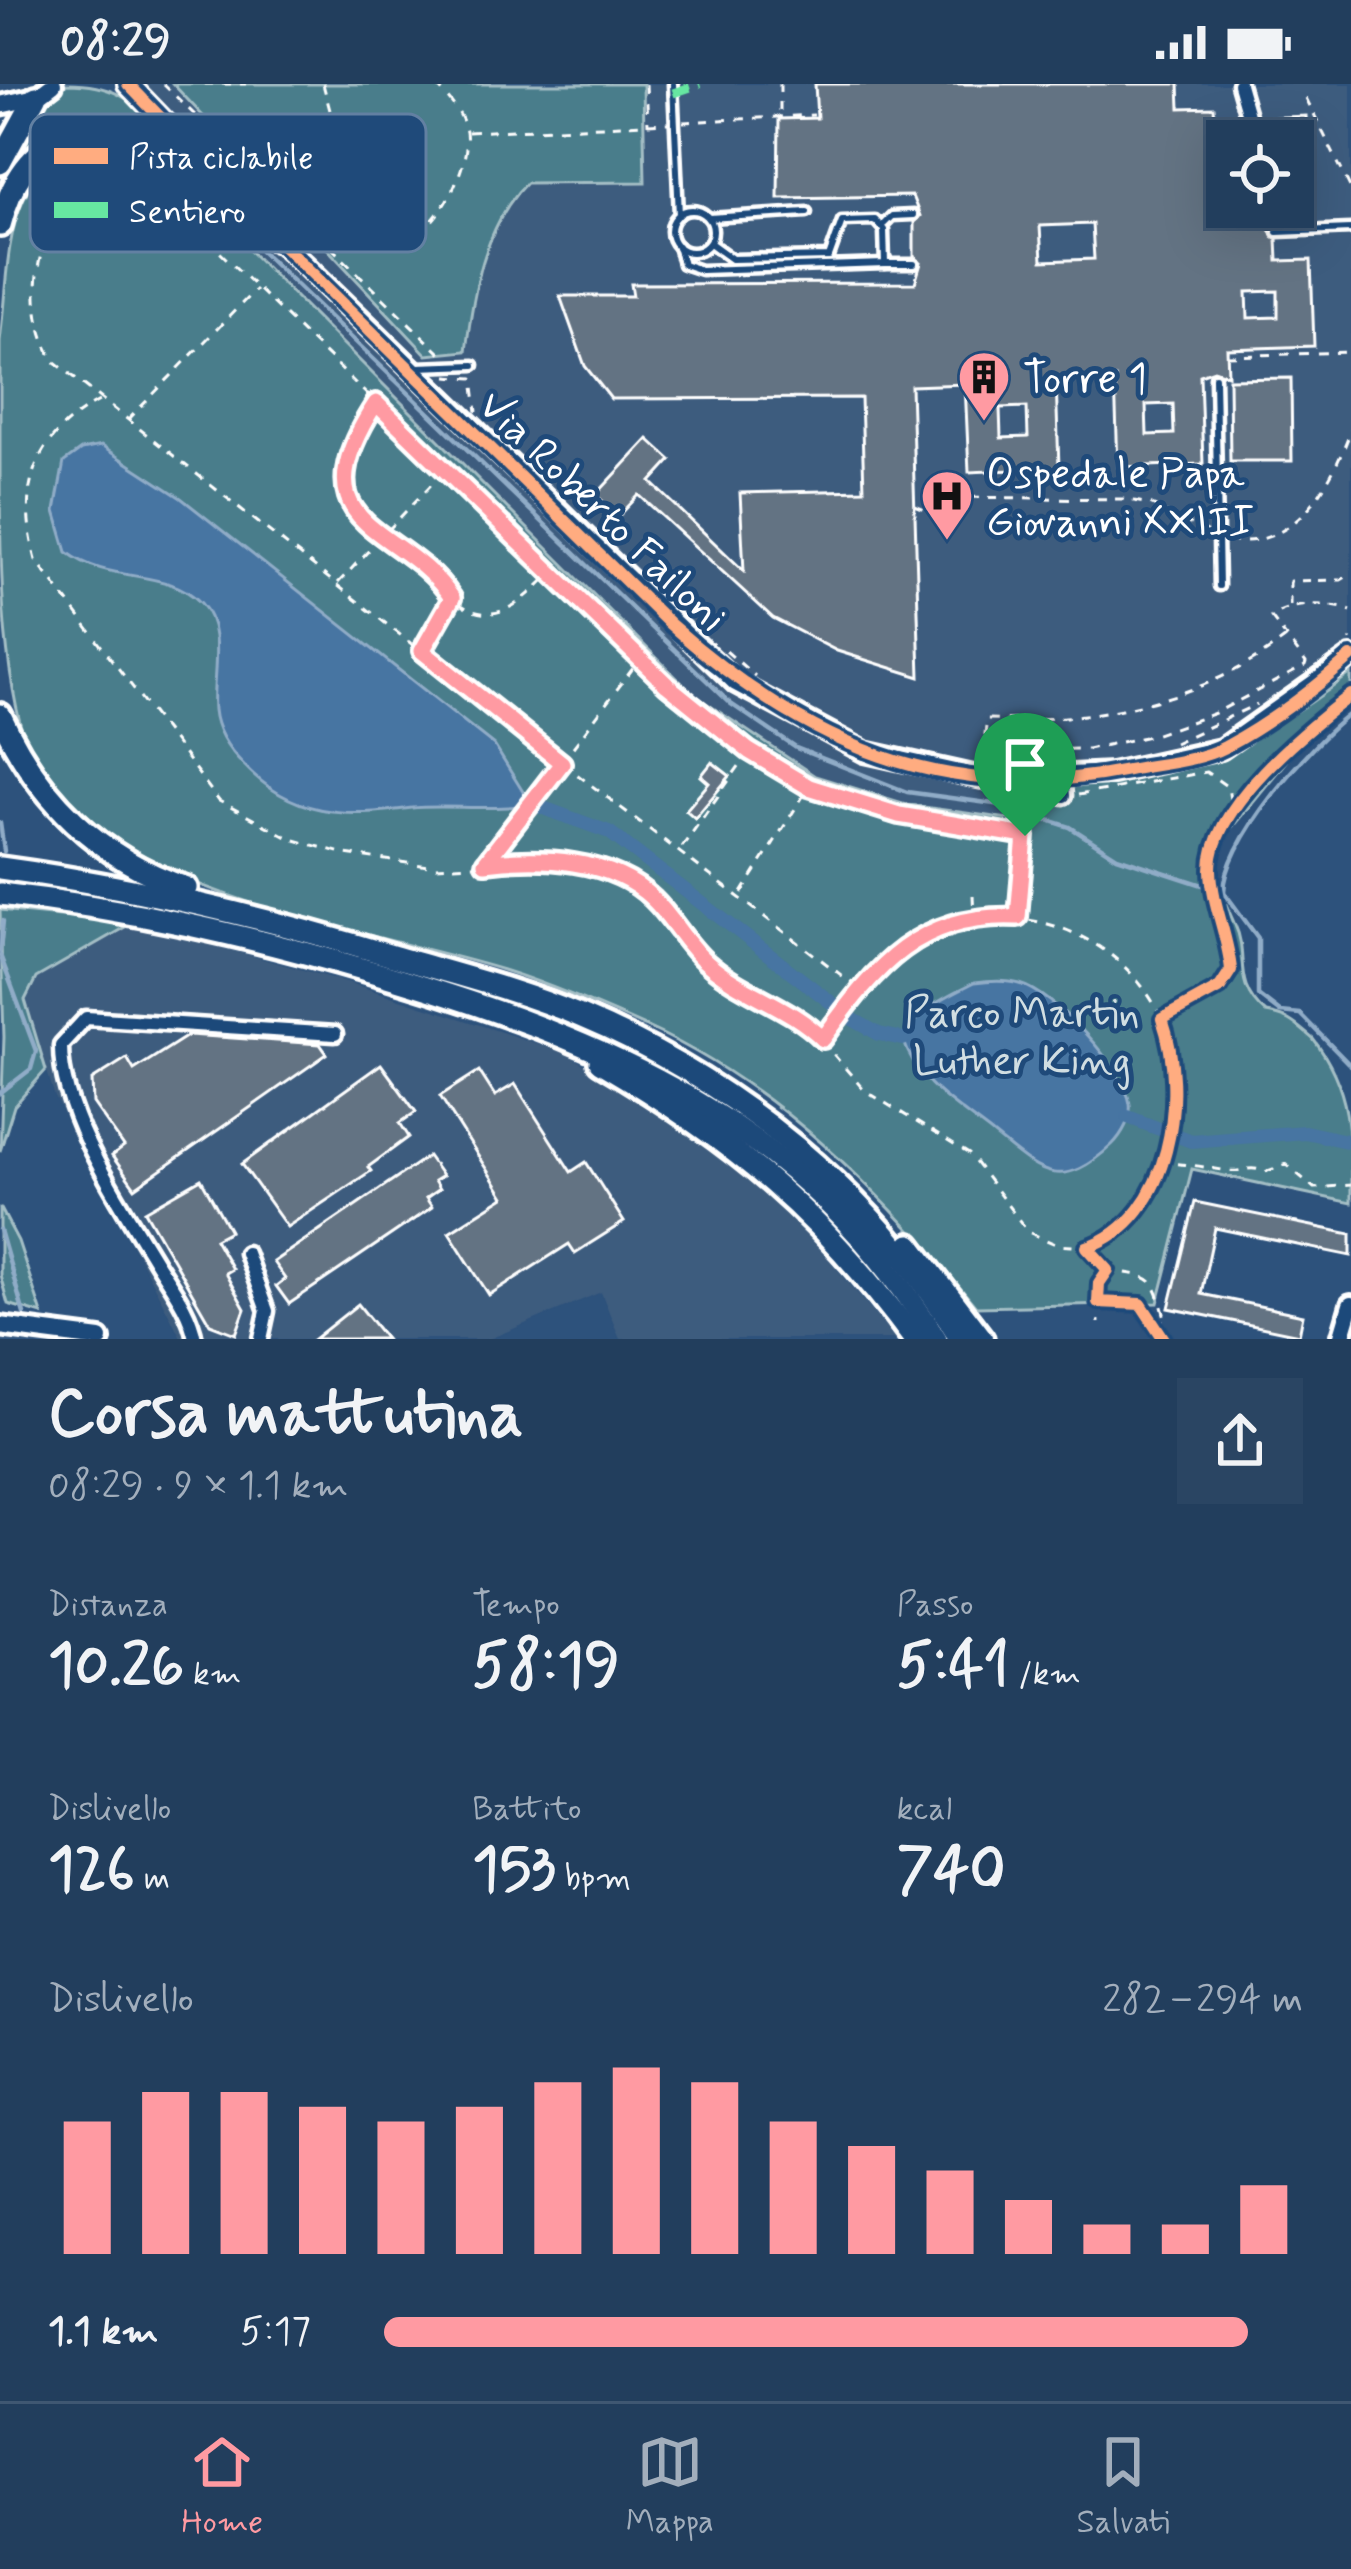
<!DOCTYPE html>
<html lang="it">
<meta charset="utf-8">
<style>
body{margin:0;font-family:Mynerve,sans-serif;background:#2a4563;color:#f1f3f6;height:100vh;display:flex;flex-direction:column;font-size:45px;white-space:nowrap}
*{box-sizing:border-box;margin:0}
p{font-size:39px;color:#a2aebc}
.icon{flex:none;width:66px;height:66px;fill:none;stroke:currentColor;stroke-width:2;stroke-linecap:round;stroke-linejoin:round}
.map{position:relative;height:1255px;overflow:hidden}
.details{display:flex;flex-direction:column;background:#223e5d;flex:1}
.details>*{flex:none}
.fabs{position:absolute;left:1206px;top:36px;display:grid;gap:24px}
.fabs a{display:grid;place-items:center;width:108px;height:108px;border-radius:0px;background:#223e5d;box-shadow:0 12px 48px #0002,0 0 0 3px #3f5772;font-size:60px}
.pin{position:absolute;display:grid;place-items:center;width:102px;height:102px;color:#fff;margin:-123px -51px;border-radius:50% 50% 50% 0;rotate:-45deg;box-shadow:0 0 12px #0007}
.pin .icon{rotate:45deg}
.round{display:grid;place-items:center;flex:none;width:126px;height:126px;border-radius:0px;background:#2a4563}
.summary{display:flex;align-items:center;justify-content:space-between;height:204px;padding:0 48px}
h1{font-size:66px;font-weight:700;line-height:90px}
.figures{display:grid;grid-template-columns:repeat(3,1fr);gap:18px;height:204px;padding:12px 48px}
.figures div{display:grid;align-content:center}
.figures b{font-size:60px;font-weight:700}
.figures small{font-size:33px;font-weight:400}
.figures p{font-size:33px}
.chart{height:336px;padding:24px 48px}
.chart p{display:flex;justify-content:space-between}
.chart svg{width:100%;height:216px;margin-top:12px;stroke:#ff9aa2;stroke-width:6}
ul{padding:0 48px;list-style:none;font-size:39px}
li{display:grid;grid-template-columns:192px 144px 1fr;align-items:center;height:90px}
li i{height:30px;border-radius:15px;background:#ff9aa2}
.status{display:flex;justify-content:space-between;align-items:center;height:84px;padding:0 60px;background:#223e5d;direction:ltr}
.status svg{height:33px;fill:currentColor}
.tab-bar{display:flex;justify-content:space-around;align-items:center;height:168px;border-top:3px solid #3f5772;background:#223e5d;font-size:33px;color:#a2aebc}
.tab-bar a{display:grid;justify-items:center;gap:6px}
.tab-bar .current{color:#ff9aa2}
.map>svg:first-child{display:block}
.built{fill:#3e5c7e;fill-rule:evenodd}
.green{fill:#487d8b;stroke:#a4bec5;stroke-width:3}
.water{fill:#4674a2;stroke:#90acc7;stroke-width:3}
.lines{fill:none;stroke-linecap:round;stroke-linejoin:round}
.stream{stroke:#90acc7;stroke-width:4.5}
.canal{stroke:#4674a2;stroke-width:14}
.building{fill:#647383;stroke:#fff;stroke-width:3;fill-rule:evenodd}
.lane-casing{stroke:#fff;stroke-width:15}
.street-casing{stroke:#fff;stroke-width:21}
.secondary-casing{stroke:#fff;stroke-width:26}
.highway-casing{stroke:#fff;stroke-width:30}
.path{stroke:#fff;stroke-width:3;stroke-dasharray:9 9;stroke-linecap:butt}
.lane{stroke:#1f4a7a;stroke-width:6}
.street{stroke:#1f4a7a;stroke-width:12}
.secondary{stroke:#1f4a7a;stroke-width:16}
.highway{stroke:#1f4a7a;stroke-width:21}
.quiet{stroke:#66e7a1;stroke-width:9;stroke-dasharray:18 9;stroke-linecap:butt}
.cycleway-casing{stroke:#1f4a7a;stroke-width:20}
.cycleway{stroke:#ffac80;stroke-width:12}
.route-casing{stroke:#fff;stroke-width:24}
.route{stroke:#ff9aa2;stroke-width:15}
.labels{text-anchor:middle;stroke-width:10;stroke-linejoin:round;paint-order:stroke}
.poi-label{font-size:42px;fill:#fff;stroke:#1f4a7a;text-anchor:start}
.street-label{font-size:42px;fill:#fff;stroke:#1f4a7a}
.park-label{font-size:42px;fill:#d1dee2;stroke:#1f4a7a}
.key{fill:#1f4a7a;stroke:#6280a2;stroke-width:3}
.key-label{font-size:33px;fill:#fff}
</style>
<div class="status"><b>08:29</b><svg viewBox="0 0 49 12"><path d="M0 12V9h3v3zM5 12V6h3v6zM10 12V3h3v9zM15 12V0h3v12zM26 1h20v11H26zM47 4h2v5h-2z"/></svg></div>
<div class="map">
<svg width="1351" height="1255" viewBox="0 0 1351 1255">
<rect width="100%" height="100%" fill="#2d527c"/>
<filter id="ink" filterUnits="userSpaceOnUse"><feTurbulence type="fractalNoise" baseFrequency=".00833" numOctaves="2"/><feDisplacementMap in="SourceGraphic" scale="24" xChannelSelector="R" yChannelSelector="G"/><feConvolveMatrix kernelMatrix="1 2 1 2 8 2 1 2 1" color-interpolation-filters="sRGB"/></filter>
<g filter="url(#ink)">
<g class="built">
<path d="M144,0h1207v589l-118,77 -78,24 -124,26 -14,20 -108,-15 -94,-29 -121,-81 -489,-489 -36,-46 28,-26zM1227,57h66v66h-66z"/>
<path d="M132,839l215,59 219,71 190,120 140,166h-276l-19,-47 -112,47h-307l-127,-242 -30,-98 11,-21z"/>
</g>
<g class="green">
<path d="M67,0c41,0 70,13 91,50l-46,-11 -108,59 -1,-9 30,-58z"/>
<path d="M173,0h470l2,98 -119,1c-42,43 -53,110 -60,168l-39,4z"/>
<path d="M106,55c48,1 72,32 99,67l489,489 121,81 94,29 107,15 15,-20 13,-8c132,-22 199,-35 307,-119v31l-54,44 -77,94c-9,35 2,53 15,83 15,32 -5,57 31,88 24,4 29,11 47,26 38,48 38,96 38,164l-159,-34 -34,134 -182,4c-89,-110 -198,-221 -329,-280 -46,-20 -96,-42 -144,-57 -145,-45 -396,-71 -474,-216 -29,-86 -29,-201 -29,-295 0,-38 0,-80 0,-118 11,-89 0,-180 106,-202z"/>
<path d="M0,826l132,13 -96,55 -11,22 21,70 -32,36 -14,45 4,-114z"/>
<path d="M0,1123l18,34 24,73 -34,-10 -8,-29z"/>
</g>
<g class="water">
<path d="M101,362l80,52 313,247 36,58c-19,9 -89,1 -118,5 -67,9 -120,9 -168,-43 -15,-15 -28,-34 -30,-55 -3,-34 12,-80 -13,-107 -34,-36 -91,-18 -134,-51l-12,-41 9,-49 17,-12z"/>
<path d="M974,899c14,-2 33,-3 46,1 34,9 105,85 110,120 2,14 -8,31 -18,41 -55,51 -74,25 -123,-14 -36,-28 -71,-47 -86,-92 14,-30 43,-42 71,-56z"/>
</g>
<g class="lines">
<g class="stream">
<path d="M216,123l515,497 65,44 111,44 95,13 68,22 47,30 107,35"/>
<path d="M1351,629c-41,31 -126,127 -127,179l34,46v57l22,17 20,2 51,52"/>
<path d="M0,739l4,28"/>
<path d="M0,867l3,-30"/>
<path d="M0,871l36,96 -5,18 -31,24"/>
<path d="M0,1146l24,84"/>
</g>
<g class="canal">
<path d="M530,719l79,29 245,188 25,14 24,5"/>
<path d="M1128,1033l63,24 114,-9 46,10"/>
</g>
</g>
<g class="building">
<path d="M815,0h364l1,24 34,-1 1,13 23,-1 7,10 11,-2 3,-9 47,-2 3,86h-16v-61h-66v66h49l1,17 -7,7 7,8 1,22 33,-1 3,86 -87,3 1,26 -14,-5 -14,5 3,89 -85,3 -3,-89 -59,2 3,88 -90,4 -4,-88 -54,2 9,291 -83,-26 -64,-33 -134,-123 -20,21 -23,-21 52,-56 23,21 -20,22 93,89 -4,-78 124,-3 -3,-92 -250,1 -26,-33 -25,-70h73l-2,-12 284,-1 6,-20 -7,-6v-35l6,-6 -8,-20 -134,2 1,-79 38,-1zM1092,140l2,35 -52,2 -2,-35zM1278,207v26l-30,1 -1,-26zM1173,320l1,30 -27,1 -1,-30zM1027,323l1,30 -27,1 -1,-30z"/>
<path d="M1291,294l1,83h-62l-1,-82z"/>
<path d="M712,678l18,14 -35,42 -9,-8 23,-27 -8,-7z"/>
<path d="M189,951l131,9 7,10 -192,134 -23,-32 12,-9 -31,-44 -1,-23 35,-22 7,12z"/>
<path d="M381,980l35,48 -16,11 9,14 -41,30 3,4 -84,56 -45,-63z"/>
<path d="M479,987l16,25 20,-12 56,88 15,-10 38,60 -49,31 -6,-9 -80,51 -40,-63 55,-35 -64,-101z"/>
<path d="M428,1072l14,20 -8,5 5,8 -13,9 6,9 -143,97 -13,-18 9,-7 -12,-17z"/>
<path d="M201,1095l29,52 -15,8 17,30 -7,4 20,36 -9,25 -26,-10 -65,-113z"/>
<path d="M1195,1118l156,32v22l-136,-28 -14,66 102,21 -4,20 -130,-27z"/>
<path d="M358,1220l28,35h-72z"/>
</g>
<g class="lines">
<g class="lane-casing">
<g id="lane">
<path d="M673,0l6,131"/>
<circle cx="692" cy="147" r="21"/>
<path d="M709,134l98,-6"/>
<path d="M884,140l8,-8 21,-1"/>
<path d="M1277,148l74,-3"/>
<path d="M678,162l5,18 18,6 184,-6 -1,-34 -9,-10 -33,1 -13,36 -97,2 -22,-16"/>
<path d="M885,180h29"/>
<path d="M418,283l56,-2"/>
<path d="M1215,293l4,209"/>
</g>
</g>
<g class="street-casing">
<g id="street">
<path d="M1239,0l10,35"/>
<path d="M1061,682l3,30"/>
<path d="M246,1169l21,58 -6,28"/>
<path d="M195,1255c-5,-28 -23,-51 -38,-75 -36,-60 -97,-149 -96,-219l25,-27 249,16"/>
</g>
</g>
<g class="secondary-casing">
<g id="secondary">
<path d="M128,0l118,123"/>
<path d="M0,21l36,-8 17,-13"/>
<path d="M269,146l467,453 129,69 122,27 125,-6 109,-24 130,-92"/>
<path d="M0,1242l100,13"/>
<path d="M1341,1255l10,-34"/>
</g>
</g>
<g class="highway-casing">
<g id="highway">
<path d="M0,79l36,-66"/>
<path d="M0,141c9,-36 27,-72 64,-86 94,-36 141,61 213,100"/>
<path d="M0,631c37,82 99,144 186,173"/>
<path d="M0,784c133,18 261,48 389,87 64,19 130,35 191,61 155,65 294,178 381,323"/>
<path d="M0,810c128,14 249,42 373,78 231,68 431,150 563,367"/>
<path d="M600,978c135,79 221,151 314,277"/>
<path d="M910,1161l72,94"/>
</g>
</g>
<g class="path">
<path d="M163,0l280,272"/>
<path d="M204,0h42"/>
<path d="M323,0l39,146c48,53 111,-53 104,-98 -3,-19 -18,-33 -30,-48"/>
<path d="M646,0l2,40"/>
<path d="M780,0v33"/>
<path d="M1306,14l45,91"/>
<path d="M683,38l131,-7"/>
<path d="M468,48l200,-9"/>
<path d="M1227,272l124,-4"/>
<path d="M447,292l26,2 4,34"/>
<path d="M99,317c-67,37 -82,87 -63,159l183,241 72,38 54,15 90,13 114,-6 61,11 40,23 56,68 99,58 59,69 105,64 59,78 30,13 29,2"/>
<path d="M375,320c-58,91 -16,118 57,167 10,7 14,21 23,29 36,31 68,2 94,-25"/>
<path d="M128,336l128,-131"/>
<path d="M953,413l170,2 27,5 58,29"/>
<path d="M915,422l43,17"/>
<path d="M1228,456c68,11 103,-56 123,-110"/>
<path d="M338,499l105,-111"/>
<path d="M1290,522v-25l51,-1 10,-6"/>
<path d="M1286,554c-83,64 -196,85 -299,81l-4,31 105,-1 66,-14 61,-22 90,-47 1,-3 -35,-46c18,-15 59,-15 80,-6"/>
<path d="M1350,555l1,1"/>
<path d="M423,565l28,-49"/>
<path d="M726,567l29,25"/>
<path d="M1174,659l83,-39"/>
<path d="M1078,711l128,-23 22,15 4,25"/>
<path d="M682,763l67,-95"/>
<path d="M486,778l154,-203"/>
<path d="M742,809l65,-103"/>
<path d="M973,811l1,23"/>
<path d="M1019,831l7,-78"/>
<path d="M857,903l-291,-221 -511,-404c-51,-77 5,-228 111,-162l501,485c109,100 214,135 359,152l8,-31 17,-7"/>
<path d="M824,953c24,-33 44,-65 79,-89 89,-60 213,-27 259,71"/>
<path d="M1159,1079c25,0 45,4 69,8 17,2 20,-7 37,1l21,-8 28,24 37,-3"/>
<path d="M1108,1186c46,8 45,3 58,51l-12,-1"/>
<path d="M1098,1218l1,21"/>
</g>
<use href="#lane" class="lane"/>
<use href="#street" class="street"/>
<use href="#secondary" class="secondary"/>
<use href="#highway" class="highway"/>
<path class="quiet" d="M673,9l27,-9"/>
<g class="cycleway-casing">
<g id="cycleway">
<path d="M128,0l149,155 393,385c135,120 274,183 458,146 30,-6 70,-9 97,-23 45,-24 88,-57 126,-90"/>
<path d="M1164,1255l-23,-35 -43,-2 1,-19 9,-13 -21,-23c85,-28 101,-154 75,-228l58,-32 11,-17c-3,-34 -19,-66 -20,-100 -1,-63 93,-139 140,-175"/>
</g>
</g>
<use href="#cycleway" class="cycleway"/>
</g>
</g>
<g class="lines" filter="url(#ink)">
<g class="route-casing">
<path id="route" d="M376,319l291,282 82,66 60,36 90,28 126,21 -7,81c-98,-5 -143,49 -195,122 -34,-34 -81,-45 -116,-76 -21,-18 -34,-45 -54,-64 -41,-41 -114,-43 -168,-36l77,-100 -140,-112 30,-53c-50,-75 -160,-66 -76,-195z"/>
</g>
<use href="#route" class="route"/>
</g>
<defs>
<g id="building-pin" transform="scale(2.7)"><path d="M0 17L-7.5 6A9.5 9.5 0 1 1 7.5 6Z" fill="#ff9aa2" stroke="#1f4a7a"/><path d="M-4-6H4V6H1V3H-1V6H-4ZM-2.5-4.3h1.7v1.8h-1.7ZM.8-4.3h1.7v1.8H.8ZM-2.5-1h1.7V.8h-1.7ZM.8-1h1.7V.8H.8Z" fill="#111"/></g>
<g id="hospital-pin" transform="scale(2.7)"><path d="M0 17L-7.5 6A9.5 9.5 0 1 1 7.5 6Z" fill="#ff9aa2" stroke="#1f4a7a"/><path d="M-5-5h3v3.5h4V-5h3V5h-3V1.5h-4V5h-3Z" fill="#111"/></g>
</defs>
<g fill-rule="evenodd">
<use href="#building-pin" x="984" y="293"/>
<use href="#hospital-pin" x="947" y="412"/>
</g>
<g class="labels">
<g class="poi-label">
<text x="1023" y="308">Torre 1</text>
<text x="986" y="403">Ospedale Papa<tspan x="986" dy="48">Giovanni XXIII</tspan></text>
</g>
<g class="street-label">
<text transform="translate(604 426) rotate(44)" y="15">Via Roberto Failoni</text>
</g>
<g class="park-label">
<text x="1022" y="942">Parco Martin<tspan x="1022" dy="48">Luther King</tspan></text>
</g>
</g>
<rect x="30" y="30" width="396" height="138" rx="18" class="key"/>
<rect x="54" y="64" width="54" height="16" fill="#ffac80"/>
<rect x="54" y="118" width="54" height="16" fill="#66e7a1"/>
<g class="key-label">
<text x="129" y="84">Pista ciclabile</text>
<text x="129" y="138">Sentiero</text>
</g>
</svg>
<div class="fabs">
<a><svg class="icon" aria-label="locate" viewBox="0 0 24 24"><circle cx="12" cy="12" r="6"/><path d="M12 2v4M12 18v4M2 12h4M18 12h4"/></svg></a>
</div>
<div class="pin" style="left:1025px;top:752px;background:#1e9e55"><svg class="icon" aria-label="arrive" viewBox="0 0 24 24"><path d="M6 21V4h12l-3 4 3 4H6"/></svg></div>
</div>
<section class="details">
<div class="summary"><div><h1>Corsa mattutina</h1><p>08:29 · 9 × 1.1 km</p></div><a class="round"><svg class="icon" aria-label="share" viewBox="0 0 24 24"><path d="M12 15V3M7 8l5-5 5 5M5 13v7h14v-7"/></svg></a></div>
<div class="figures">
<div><p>Distanza</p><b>10.26<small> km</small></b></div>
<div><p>Tempo</p><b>58:19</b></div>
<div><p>Passo</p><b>5:41<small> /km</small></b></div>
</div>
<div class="figures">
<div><p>Dislivello</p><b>126<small> m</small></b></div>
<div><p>Battito</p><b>153<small> bpm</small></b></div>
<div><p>kcal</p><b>740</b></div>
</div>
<div class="chart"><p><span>Dislivello</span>282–294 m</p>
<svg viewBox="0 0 160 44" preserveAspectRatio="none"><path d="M5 44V17M15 44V11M25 44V11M35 44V14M45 44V17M55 44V14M65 44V9M75 44V6M85 44V9M95 44V17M105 44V22M115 44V27M125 44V33M135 44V38M145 44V38M155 44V30"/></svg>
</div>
<ul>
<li><b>1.1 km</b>5:17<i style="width:94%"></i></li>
</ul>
</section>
<nav class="tab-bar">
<a class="current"><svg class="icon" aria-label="home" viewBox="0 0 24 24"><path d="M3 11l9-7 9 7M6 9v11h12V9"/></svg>Home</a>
<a><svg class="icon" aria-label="map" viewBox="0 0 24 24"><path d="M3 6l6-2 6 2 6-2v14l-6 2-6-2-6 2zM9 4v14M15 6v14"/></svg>Mappa</a>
<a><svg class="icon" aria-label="saved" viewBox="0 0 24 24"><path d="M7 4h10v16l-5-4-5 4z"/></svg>Salvati</a>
</nav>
